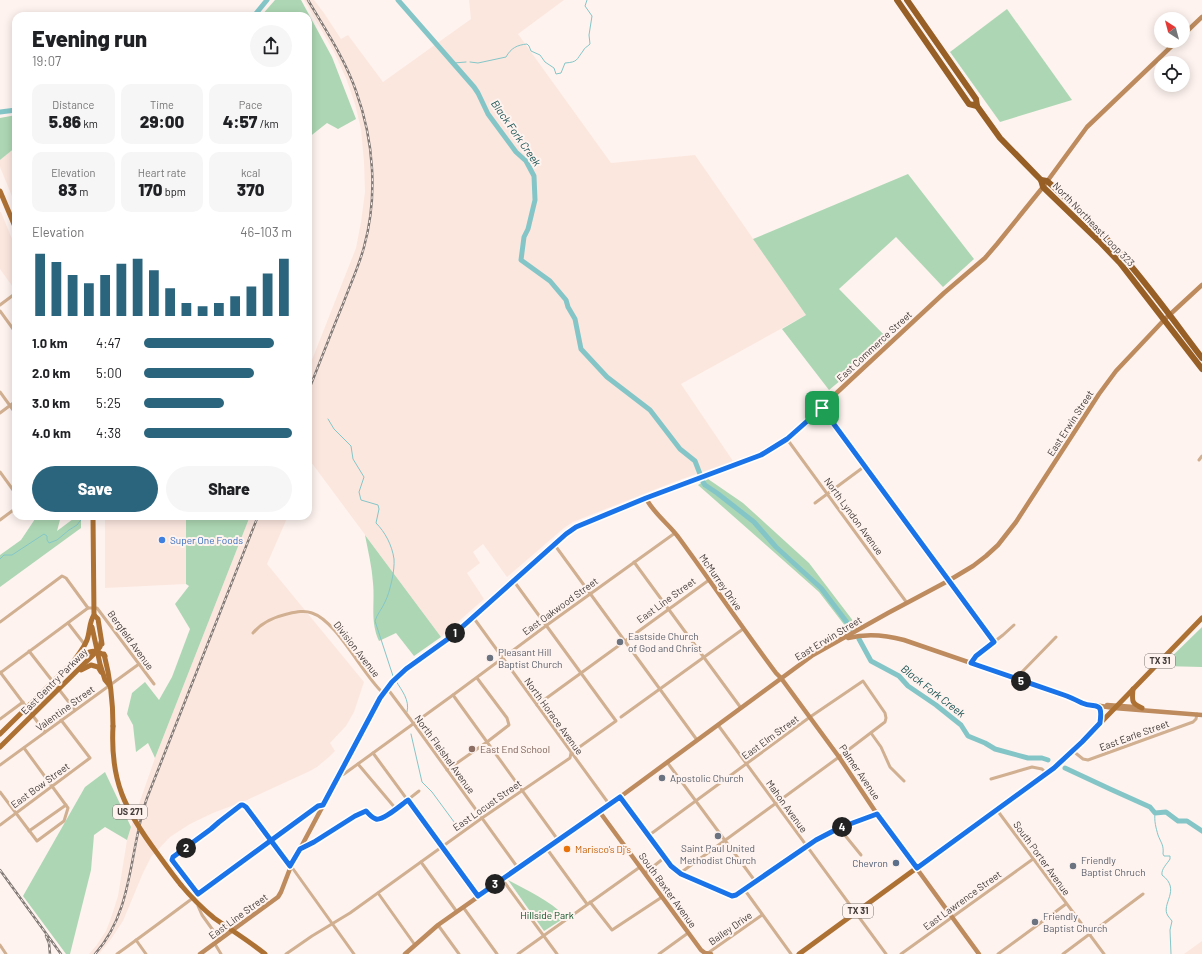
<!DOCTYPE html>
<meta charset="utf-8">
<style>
body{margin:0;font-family:Barlow,sans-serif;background:#f6f6f6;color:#202124;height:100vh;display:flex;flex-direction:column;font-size:15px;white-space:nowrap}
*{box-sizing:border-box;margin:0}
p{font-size:13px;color:#757577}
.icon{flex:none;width:22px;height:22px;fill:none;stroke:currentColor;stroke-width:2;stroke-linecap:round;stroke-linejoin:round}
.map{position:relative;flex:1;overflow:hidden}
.drawer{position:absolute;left:12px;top:12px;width:300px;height:508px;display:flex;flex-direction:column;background:#fff;border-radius:12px;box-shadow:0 2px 10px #0003}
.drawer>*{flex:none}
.needle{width:26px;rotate:324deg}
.tools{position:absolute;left:1154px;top:12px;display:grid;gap:8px}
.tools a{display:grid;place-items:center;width:36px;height:36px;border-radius:50%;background:#fff;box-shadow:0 2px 10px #0003;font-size:20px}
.pin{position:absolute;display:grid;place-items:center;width:34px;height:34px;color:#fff;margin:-17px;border-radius:8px;box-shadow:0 2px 6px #0006}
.km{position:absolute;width:20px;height:20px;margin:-10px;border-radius:50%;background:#222;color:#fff;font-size:11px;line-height:20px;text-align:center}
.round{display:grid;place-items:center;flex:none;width:42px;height:42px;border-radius:21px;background:#f6f6f6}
.head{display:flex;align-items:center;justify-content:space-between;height:68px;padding:0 20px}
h1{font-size:22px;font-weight:800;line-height:30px}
.stats{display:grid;grid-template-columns:repeat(3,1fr);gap:6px;height:68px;padding:4px 20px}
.stats div{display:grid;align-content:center;border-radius:10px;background:#f6f6f6;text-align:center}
.stats b{font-size:17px;font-weight:800}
.stats small{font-size:11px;font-weight:400}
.stats p{font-size:11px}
.chart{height:112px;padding:8px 20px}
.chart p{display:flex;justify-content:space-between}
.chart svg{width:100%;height:72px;margin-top:4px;stroke:#2b647d;stroke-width:6}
.cta{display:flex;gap:8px;margin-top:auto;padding:8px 20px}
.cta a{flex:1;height:46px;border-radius:24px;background:#2b647d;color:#fff;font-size:16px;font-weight:800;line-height:46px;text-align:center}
.cta a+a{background:#f6f6f6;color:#202124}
ul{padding:0 20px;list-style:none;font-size:13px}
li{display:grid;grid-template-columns:64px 48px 1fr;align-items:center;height:30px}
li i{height:10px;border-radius:5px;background:#2b647d}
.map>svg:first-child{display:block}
.built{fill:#fce7df}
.green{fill:#add7b4}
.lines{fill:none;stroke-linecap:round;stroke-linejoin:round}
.stream{stroke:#84c6c8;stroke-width:1}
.river{stroke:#84c6c8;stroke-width:5}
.street{stroke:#d1af91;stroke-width:3}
.secondary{stroke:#bd8b5d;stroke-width:4.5}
.primary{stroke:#ae7134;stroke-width:5}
.highway{stroke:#975f25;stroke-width:6}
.rail-casing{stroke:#827a76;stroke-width:2.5}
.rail{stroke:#fef3ef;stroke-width:1;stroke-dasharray:3;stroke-linecap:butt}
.primary-bridge{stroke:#ae7134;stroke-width:5}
.route-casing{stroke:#fff;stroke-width:8}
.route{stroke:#1a73e8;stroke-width:5}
.shop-dot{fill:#3f7fe0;stroke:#fef3ef;stroke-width:1.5}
.worship-dot{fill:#6b7280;stroke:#fef3ef;stroke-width:1.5}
.education-dot{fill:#8d6e63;stroke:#fef3ef;stroke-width:1.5}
.food-dot{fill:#e8710a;stroke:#fef3ef;stroke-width:1.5}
.service-dot{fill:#5c6f8a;stroke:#fef3ef;stroke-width:1.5}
.labels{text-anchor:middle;stroke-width:4;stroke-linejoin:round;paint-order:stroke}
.shield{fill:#fef3ef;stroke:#7a726f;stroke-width:1}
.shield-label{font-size:9px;font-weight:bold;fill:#423b38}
.street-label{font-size:10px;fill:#423b38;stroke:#fef3ef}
.shop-label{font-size:10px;fill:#366cbe;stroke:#fef3ef;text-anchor:start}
.worship-label{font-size:10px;fill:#5b616d;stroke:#fef3ef;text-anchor:start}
.education-label{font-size:10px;fill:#785e54;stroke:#fef3ef;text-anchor:start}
.food-label{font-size:10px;fill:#c56008;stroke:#fef3ef;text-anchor:start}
.service-label{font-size:10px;fill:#4e5e75;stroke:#fef3ef;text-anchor:end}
.park-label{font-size:10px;fill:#094f23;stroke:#fef3ef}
.water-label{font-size:11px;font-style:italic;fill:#185253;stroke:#fef3ef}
</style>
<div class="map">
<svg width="1202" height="954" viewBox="0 0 1202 954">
<rect width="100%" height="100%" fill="#fef3ef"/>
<g class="built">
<path d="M304,0h10l10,13 17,26 7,-4 35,47 88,-63 -2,-19h95l-46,34 93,129 84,-8 111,160 -125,69 52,77 -59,21 -101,40 -9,6 -57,49 -24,-33 -10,8 7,11 -13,10 17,26 -43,38 -130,-175 -3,6v-98l48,-122 5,-26 4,-30 -1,-30 -3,-33 -6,-25 -9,-26 -12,-26z"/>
<path d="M16,147v59l-16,-39v-7z"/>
<path d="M0,212h1l15,37 -1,41 -15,-21z"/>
<path d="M107,516h79v68l-81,4v-70z"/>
<path d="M250,516h38l-21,48 97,118 -10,30 -8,14 -16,17 5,8 -6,6 -12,10 -7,4 -63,29 -34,13 -23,11 -20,13 -19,20 -8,16 -20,48 -12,18 -12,15h-10l7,-8 10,-15 5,-13 7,-22 9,-56 4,-13 24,-69z"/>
<path d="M1202,941v13h-18z"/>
</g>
<g class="green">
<path d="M275,0h26l31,57 24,62 -18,10 -11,-6 -19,15v-122h-47z"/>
<path d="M1007,9l65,91 -72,22 -50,-70z"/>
<path d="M16,115v32l-16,13v-42z"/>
<path d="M908,174l66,85 -31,28 -47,-50 -57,52 50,51 -60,50 -47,-61 24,-14 -53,-76z"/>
<path d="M708,479l35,24 66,60 48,63 -8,5 -30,-39 -121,-107z"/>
<path d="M37,516h24l-4,15 20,-15h4v12l-81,59v-32l21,-15z"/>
<path d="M186,516h64l-95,242 -7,-15 -12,9 -3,-27 -6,-11 5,-21 13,-11 14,18 13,-23 18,-48 -15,-25 14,-18 -3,-2z"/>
<path d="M365,535l76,102 -27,19 -18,-23 -17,8c-9,-20 -4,-37 -6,-58 -1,-16 -5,-32 -8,-48z"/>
<path d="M1202,627v40l-40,-1z"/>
<path d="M105,772l26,55 -4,13 -22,-13 -11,8 -3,35 -21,84h-4l-43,-58 62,-109z"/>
<path d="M508,880c20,11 41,20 58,37l-22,14z"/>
</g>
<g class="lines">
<g class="stream">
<path d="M470,62l8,1 28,-6c5,-9 11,-12 21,-13l2,2 2,5 9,4 5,7 9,6 2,6 5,-1 4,-10c13,-1 11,-3 18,-12 1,-3 4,-4 7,-7l-1,-9 3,-19 -7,-10 2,-6"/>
<path d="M454,63l12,-1"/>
<path d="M328,419l6,10 17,17 2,13 11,18 -5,15 2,8 17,5 1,4 -3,14c9,9 16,22 18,36 1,11 -4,33 -9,43 -3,7 -8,12 -10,19l18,55"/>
<path d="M0,559l4,-4h8l32,-21 3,2v4l2,3 8,-3 12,-10 8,-5 6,-8 3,-1"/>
<path d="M396,681c6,10 14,19 11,31"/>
<path d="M411,734l11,48 10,10 28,38"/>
<path d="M1155,813c-1,8 1,15 3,22 3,8 6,10 5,19l1,2h6v3c-3,5 -9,10 -8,16 20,15 -2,29 6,41 1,2 3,3 4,5l-2,9 1,24"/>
</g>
<g class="river">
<path d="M398,0l76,87 4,6 10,21 28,38 10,9 8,15 1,24 -7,29 -4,8 -3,23 29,21 16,19 2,7 7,12 6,30 26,28 43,33 30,39 15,12 5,13"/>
<path d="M254,16l13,-16"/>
<path d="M0,112l16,-2"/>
<path d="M703,482l2,3 12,8 37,29 22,25 45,41 31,41"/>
<path d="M859,639l12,22 28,15 9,10 28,19 25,20 7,11 17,7 10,6 33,9h14l6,2"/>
<path d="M1065,768l45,21 40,18 5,6 11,-1 12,9h9l15,10"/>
</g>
<g class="street">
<path d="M0,305l16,-12"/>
<path d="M0,311l16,22"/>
<path d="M0,392l16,22"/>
<path d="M822,408l172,234"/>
<path d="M0,413l16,-12"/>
<path d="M787,439l120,164"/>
<path d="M1199,460l3,-4"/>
<path d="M0,472l16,22"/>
<path d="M815,503l50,-37"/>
<path d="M0,520l16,-12"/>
<path d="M554,544l143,196"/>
<path d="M634,562l107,146"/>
<path d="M473,617l136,187"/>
<path d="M0,622l62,-46 4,2 22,30"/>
<path d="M68,623l17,22"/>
<path d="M253,633c9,-11 21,-16 34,-19 9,-2 17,-4 25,-1 25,8 50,61 71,80"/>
<path d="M29,651l46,59"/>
<path d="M971,663l5,-7 27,-21 11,-10"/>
<path d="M0,672l45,60"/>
<path d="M0,673l88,-65h9l57,76"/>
<path d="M1017,679l2,-4 37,-38"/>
<path d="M387,688l27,36 104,144"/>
<path d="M453,695l105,145"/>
<path d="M537,705l172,-125"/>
<path d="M621,717l122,-88"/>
<path d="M0,719l23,-17"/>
<path d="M718,725l168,229"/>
<path d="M871,733l10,14 9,20 14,14"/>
<path d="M1073,751l10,8 5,1 105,-38 3,-3 1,-5"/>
<path d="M373,753l105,143"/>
<path d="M667,762l88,119"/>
<path d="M358,764l38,45"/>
<path d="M0,765l139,-101"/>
<path d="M447,770l40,-28 22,-17 -2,-7 -30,-40"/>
<path d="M338,776l6,-2 109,-79 94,-70 128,-92"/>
<path d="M991,779l41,-12 10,2 4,4"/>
<path d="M0,792l37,49 27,-20 4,-13 -44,-60"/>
<path d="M620,797l51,69 10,8 51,22 4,-1 80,-55 23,-12 38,-14"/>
<path d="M997,810l107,144"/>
<path d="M0,825l90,-67 -29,-38"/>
<path d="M839,828l22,27"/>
<path d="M29,831l37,-26"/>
<path d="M648,836l162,-119 53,-36 22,32 1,5 -1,4 -46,35 -156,114 -2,3"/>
<path d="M301,848c21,-10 40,-25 62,-36l3,-1 8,8 4,1 18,-11 23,-18"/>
<path d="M547,849l40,55"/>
<path d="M421,862l36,50"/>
<path d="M645,873l19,-15"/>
<path d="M502,879l55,75"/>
<path d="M744,889l47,65"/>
<path d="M378,893l37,52"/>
<path d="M198,894l-26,-34 1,-2 38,-29 26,-21 4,-3h4l46,61 63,88"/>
<path d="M590,902l22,28 50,-33"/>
<path d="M198,906l4,9 18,25"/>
<path d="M463,907l34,47"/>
<path d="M438,925l21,29"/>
<path d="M136,940l10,14"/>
<path d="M215,944l6,10"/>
<path d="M0,945l6,9"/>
<path d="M708,953l54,-38"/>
<path d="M117,954c68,-49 133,-100 201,-148l5,-1"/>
<path d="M286,954l26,-18 38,-23 132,-95 88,-60 1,-5 45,-32 -103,-141"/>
<path d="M518,954l122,-87"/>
<path d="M659,954l29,-21"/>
<path d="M901,954l132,-95"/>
<path d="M998,954l68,-50"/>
<path d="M1063,954l80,-60"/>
</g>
<g class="secondary">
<path d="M1183,35l19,-18"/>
<path d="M646,498c6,14 24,27 33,40 33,45 64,91 97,135l5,5 58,79 38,57 102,140"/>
<path d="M848,638c19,-5 38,-3 56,2l160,55 15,6 2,2 33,5 88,7"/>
<path d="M1107,705l27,2"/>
<path d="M599,811l102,139 4,3 6,1"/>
<path d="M200,954l78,-57 3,-5 10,-26 89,-168 9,-13 17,-16 46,-33 118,-105 6,-4 70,-29 110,-41 15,-7 16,-11 157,-146 41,-35 12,-14 46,-57 44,-60 90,-86"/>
<path d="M405,954l33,-29 182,-128 193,-142 75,-42 60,-32 25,-15 13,-10 12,-11 18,-23 83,-128 17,-23 48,-51 38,-35"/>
</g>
<g class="primary">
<path d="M0,191l16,38"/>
<path d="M94,615l4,4 4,25"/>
<path d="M92,627l8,37 5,16 5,6"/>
<path d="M104,654c6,23 9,48 9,72"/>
<path d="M73,662c5,-7 11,-14 14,-22 3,-8 2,-18 7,-25l-1,-99"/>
<path d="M81,670l10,-5 7,2 3,5"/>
<path d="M1133,689c-1,12 -2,14 9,19"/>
<path d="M1094,705c9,4 7,10 6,18"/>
<path d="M0,734l73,-72c11,-8 19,-16 32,-6"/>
<path d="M0,747l96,-95 4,-5 1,-5"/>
<path d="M181,885c10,12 21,23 33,33 17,12 35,23 51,36"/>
<path d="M799,954l264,-193 19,-19 120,-124"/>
</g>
<g class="highway">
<path d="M897,0l72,104 8,2"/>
<path d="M907,0l69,99 1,7 23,32 41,42 2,7 56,54 21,22 82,106"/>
<path d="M1041,180l6,1 7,6c24,23 49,46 71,72 27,31 52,66 77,99"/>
</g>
<g class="rail-casing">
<g id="rail">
<path d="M308,392c12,-30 23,-59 35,-88 7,-19 16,-38 21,-57 14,-51 10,-106 -8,-156 -11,-32 -31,-62 -48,-91"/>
<path d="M0,870l61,84"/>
<path d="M46,936l3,7 1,11"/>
<path d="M95,954c39,-43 34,-105 52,-156l111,-282"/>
</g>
</g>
<use href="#rail" class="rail"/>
<path class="primary-bridge" d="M113,726c-3,55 12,84 44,127 8,11 15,21 24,32"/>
</g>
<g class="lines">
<g class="route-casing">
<path id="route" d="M822,408l-35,31 -26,16 -115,43 -70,29 -10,7 -114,102 -46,33 -14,13 -12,16 -57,107 -5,1 -120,88 -26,-34 1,-3 38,-28 8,-7 22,-17h2l3,2 44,59 10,-17 14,-7 41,-26 11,-5c3,3 6,7 10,8 7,2 26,-15 32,-19l70,96 142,-99 51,69 10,8 51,22 4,-1 80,-55 23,-12 38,-14 40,54 137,-100 28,-26 18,-19c3,-23 -3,-14 -18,-20 -6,-3 -12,-6 -18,-8l-93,-32 5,-7 18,-14 -172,-234"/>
</g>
<use href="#route" class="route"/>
</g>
<circle class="shop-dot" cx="162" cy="540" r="4"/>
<g class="worship-dot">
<circle cx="620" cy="642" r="4"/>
<circle cx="490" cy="658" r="4"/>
<circle cx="662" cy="778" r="4"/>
<circle cx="718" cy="836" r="4"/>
<circle cx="1073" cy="866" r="4"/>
<circle cx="1035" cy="922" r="4"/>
</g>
<circle class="education-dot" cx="472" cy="749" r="4"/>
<circle class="food-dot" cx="567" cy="849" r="4"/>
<circle class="service-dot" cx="896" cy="863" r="4"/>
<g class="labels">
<g class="shield">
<rect x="1145" y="654" width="30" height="14" rx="3"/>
<rect x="113" y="805" width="34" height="14" rx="3"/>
<rect x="843" y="904" width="30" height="14" rx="3"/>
</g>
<g class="shield-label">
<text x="1160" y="664">TX 31</text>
<text x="130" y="815">US 271</text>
<text x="858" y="914">TX 31</text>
</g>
<g class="street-label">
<text transform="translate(1094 224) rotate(46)" y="4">North Northeast Loop 323</text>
<text transform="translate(874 346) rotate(-43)" y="4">East Commerce Street</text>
<text transform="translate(1070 423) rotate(-57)" y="4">East Erwin Street</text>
<text transform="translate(854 516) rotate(54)" y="4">North Lyndon Avenue</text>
<text transform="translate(721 582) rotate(55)" y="4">McMurrey Drive</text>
<text transform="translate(666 600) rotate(-36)" y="4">East Line Street</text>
<text transform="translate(560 606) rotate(-36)" y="4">East Oakwood Street</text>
<text transform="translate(828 638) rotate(-31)" y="4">East Erwin Street</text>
<text transform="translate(131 640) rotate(54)" y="4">Bergfeld Avenue</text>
<text transform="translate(357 649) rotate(52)" y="4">Division Avenue</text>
<text transform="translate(54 681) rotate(-45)" y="4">East Gentry Parkway</text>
<text transform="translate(65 708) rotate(-36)" y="4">Valentine Street</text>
<text transform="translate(554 716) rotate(54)" y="4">North Horace Avenue</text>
<text transform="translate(1134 735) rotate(-20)" y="4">East Earle Street</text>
<text transform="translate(770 737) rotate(-36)" y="4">East Elm Street</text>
<text transform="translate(445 754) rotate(54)" y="4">North Fleishel Avenue</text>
<text transform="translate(860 772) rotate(56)" y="4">Palmer Avenue</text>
<text transform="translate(40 785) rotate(-36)" y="4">East Bow Street</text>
<text transform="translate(487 805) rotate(-35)" y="4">East Locust Street</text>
<text transform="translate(787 806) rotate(54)" y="4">Mahon Avenue</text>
<text transform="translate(1042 858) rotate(54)" y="4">South Porter Avenue</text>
<text transform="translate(668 890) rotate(54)" y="4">South Baxter Avenue</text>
<text transform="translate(962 900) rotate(-36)" y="4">East Lawrence Street</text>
<text transform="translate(238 916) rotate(-36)" y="4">East Line Street</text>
<text transform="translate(730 928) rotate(-35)" y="4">Bailey Drive</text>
</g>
<g class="shop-label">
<text x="170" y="544">Super One Foods</text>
</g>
<g class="worship-label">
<text x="628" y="640">Eastside Church<tspan x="628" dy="12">of God and Christ</tspan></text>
<text x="498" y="656">Pleasant Hill<tspan x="498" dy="12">Baptist Church</tspan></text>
<text x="670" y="782">Apostolic Church</text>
<text x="718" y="852" text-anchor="middle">Saint Paul United<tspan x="718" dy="12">Methodist Church</tspan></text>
<text x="1081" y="864">Friendly<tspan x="1081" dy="12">Baptist Chruch</tspan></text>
<text x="1043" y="920">Friendly<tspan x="1043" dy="12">Baptist Church</tspan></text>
</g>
<g class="education-label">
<text x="480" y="753">East End School</text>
</g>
<g class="food-label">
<text x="575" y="853">Marisco's Dj's</text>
</g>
<g class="service-label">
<text x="888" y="867">Chevron</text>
</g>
<g class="park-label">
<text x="547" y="919">Hillside Park</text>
</g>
<g class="water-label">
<text transform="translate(516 133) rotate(55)" y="4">Black Fork Creek</text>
<text transform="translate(933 691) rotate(38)" y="4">Black Fork Creek</text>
</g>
</g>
</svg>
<div class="tools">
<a><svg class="needle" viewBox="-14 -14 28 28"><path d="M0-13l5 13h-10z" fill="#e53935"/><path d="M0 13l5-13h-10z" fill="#757577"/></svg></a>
<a><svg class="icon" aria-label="locate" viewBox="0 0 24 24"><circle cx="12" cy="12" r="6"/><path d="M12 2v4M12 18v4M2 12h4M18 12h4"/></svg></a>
</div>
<div class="pin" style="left:822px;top:408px;background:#1e9e55"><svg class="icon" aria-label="arrive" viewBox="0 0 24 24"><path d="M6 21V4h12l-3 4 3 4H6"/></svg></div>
<b class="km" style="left:455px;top:633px">1</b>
<b class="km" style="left:186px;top:848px">2</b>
<b class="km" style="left:495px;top:884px">3</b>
<b class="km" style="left:842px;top:827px">4</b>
<b class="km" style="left:1021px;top:681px">5</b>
<section class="drawer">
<div class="head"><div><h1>Evening run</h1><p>19:07</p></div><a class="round"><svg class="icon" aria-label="share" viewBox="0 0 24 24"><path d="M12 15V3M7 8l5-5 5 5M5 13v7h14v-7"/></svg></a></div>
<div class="stats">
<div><p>Distance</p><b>5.86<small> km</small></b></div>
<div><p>Time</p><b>29:00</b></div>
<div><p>Pace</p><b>4:57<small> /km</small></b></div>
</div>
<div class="stats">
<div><p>Elevation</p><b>83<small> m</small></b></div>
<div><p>Heart rate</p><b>170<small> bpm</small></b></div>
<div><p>kcal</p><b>370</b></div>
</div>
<div class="chart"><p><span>Elevation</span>46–103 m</p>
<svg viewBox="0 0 160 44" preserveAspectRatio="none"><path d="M5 44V6M15 44V11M25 44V19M35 44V24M45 44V19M55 44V12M65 44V9M75 44V16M85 44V27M95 44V36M105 44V38M115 44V36M125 44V32M135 44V26M145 44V18M155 44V9"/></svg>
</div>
<ul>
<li><b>1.0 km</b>4:47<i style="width:88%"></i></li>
<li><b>2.0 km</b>5:00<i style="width:74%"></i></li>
<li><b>3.0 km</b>5:25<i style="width:54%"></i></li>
<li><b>4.0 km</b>4:38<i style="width:100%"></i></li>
</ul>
<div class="cta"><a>Save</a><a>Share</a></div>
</section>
</div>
